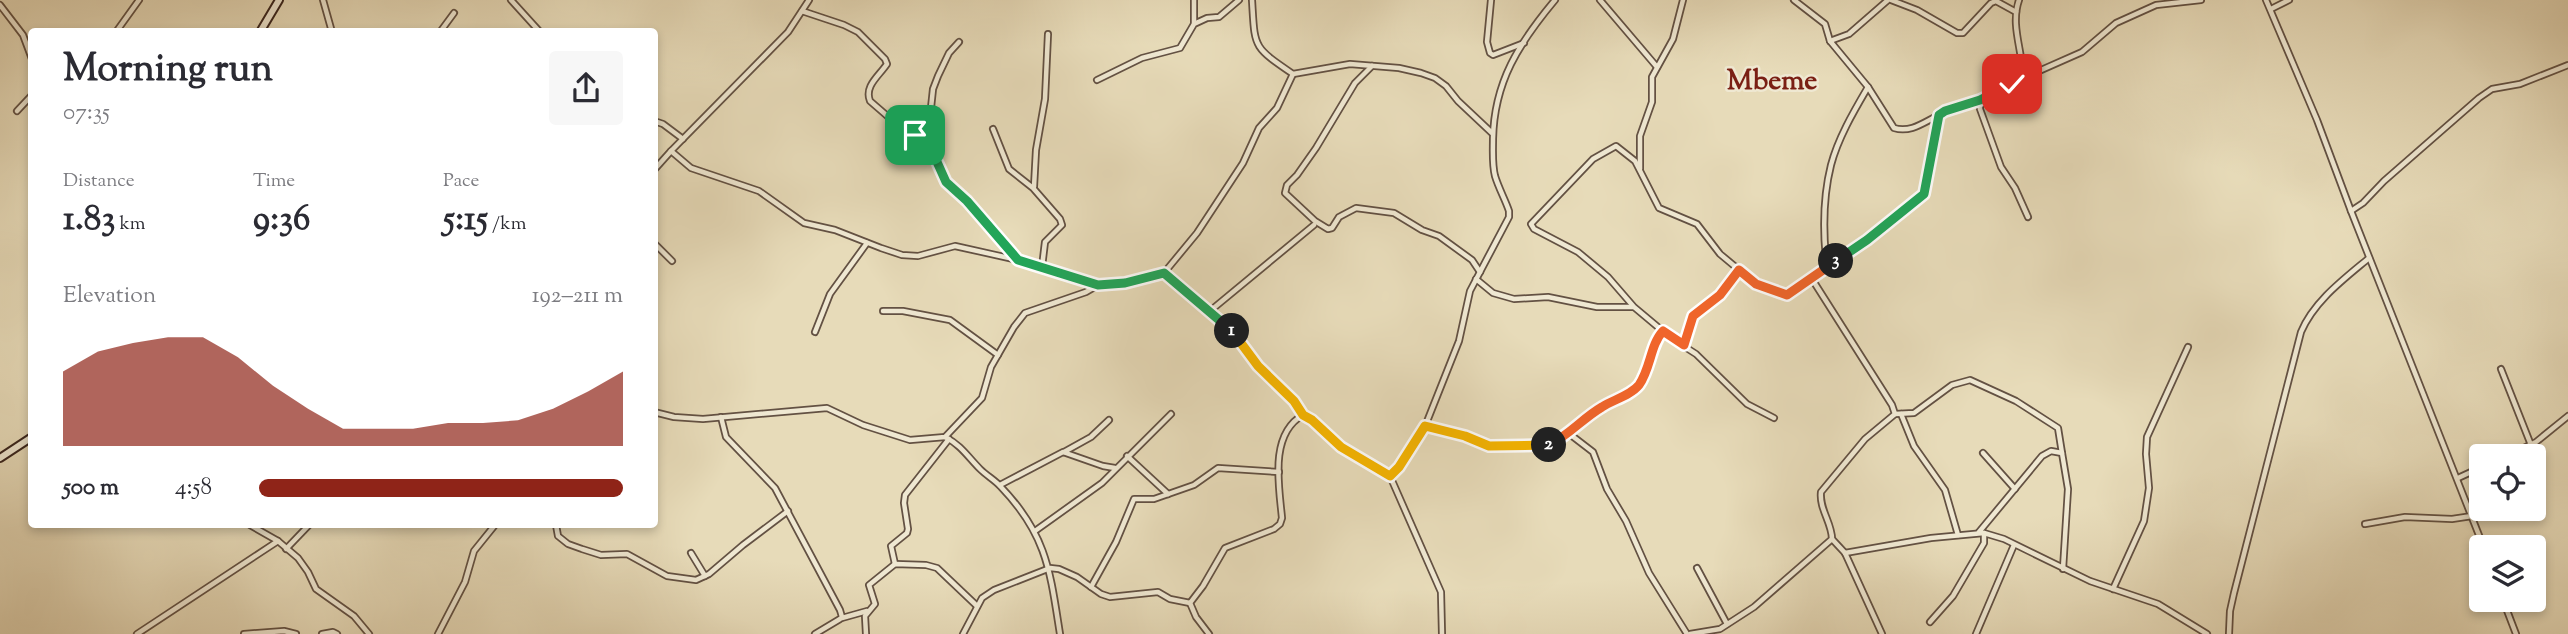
<!DOCTYPE html>
<meta charset="utf-8">
<style>
body{margin:0;font-family:"Sorts Mill Goudy",serif;background:#f7f7f7;color:#2b2b33;height:100vh;display:flex;flex-direction:column;font-size:26px;white-space:nowrap}
*{box-sizing:border-box;margin:0}
p{font-size:23px;color:#7c7c81}
.icon{flex:none;width:38px;height:38px;fill:none;stroke:currentColor;stroke-width:2;stroke-linecap:round;stroke-linejoin:round}
.map{position:relative;flex:1;overflow:hidden}
.sheet{position:absolute;left:28px;top:28px;width:630px;height:500px;display:flex;flex-direction:column;background:#fff;border-radius:7px;box-shadow:0 4px 10px #0003}
.sheet>*{flex:none}
.fabs{position:absolute;left:2469px;top:444px;display:grid;gap:14px}
.fabs a{display:grid;place-items:center;width:77px;height:77px;border-radius:7px;background:#fff;box-shadow:0 4px 10px #0003;font-size:35px}
.pin{position:absolute;display:grid;place-items:center;width:60px;height:60px;color:#fff;margin:-30px;border-radius:14px;box-shadow:0 4px 10px #0006}
.km{position:absolute;width:35px;height:35px;margin:-18px;border-radius:50%;background:#222;color:#fff;font-size:19px;line-height:35px;text-align:center}
.round{display:grid;place-items:center;flex:none;width:74px;height:74px;border-radius:7px;background:#f7f7f7}
.summary{display:flex;align-items:center;justify-content:space-between;height:119px;padding:0 35px}
h1{font-size:38px;font-weight:700;line-height:52px}
.metrics{display:grid;grid-template-columns:repeat(3,1fr);gap:10px;height:119px;padding:7px 35px}
.metrics div{display:grid;align-content:center}
.metrics b{font-size:35px;font-weight:700}
.metrics small{font-size:19px;font-weight:400}
.metrics p{font-size:19px}
.chart{height:196px;padding:14px 35px}
.chart p{display:flex;justify-content:space-between}
.chart svg{width:100%;height:126px;margin-top:7px;fill:#8f2418;opacity:.7}
ul{padding:0 35px;list-style:none;font-size:23px}
li{display:grid;grid-template-columns:112px 84px 1fr;align-items:center;height:52px}
li i{height:18px;border-radius:9px;background:#8f2418}
.map>svg:first-child{display:block}
.lines{fill:none;stroke-linecap:round;stroke-linejoin:round}
.street-casing{stroke:#635143;stroke-width:8}
.secondary-casing{stroke:#37231c;stroke-width:10}
.street{stroke:#efe8d2;stroke-width:4.5}
.secondary{stroke:#efe8d2;stroke-width:6}
.split-1-casing{stroke:#fff;stroke-width:14}
.split-2-casing{stroke:#fff;stroke-width:14}
.split-3-casing{stroke:#fff;stroke-width:14}
.split-4-casing{stroke:#fff;stroke-width:14}
.split-1{stroke:#22a559;stroke-width:9}
.split-2{stroke:#f5b400;stroke-width:9}
.split-3{stroke:#f0652b;stroke-width:9}
.split-4{stroke:#22a559;stroke-width:9}
.labels{text-anchor:middle;stroke-width:5;stroke-linejoin:round;paint-order:stroke}
.quarter-label{font-size:28px;font-weight:bold;fill:#7a1f14;stroke:#efe8d2}
</style>
<div class="map">
<svg width="2568" height="634" viewBox="0 0 2568 634">
<rect width="100%" height="100%" fill="#e7dbb9"/>
<filter id="stains"><feTurbulence type="fractalNoise" baseFrequency=".00286" numOctaves="4"/><feColorMatrix values="0 0 0 0 .2 0 0 0 0 .09 0 0 0 0 .02 0 0 0 .5 -.17"/></filter>
<radialGradient id="worn" r=".72"><stop offset=".6" stop-color="#630" stop-opacity="0"/><stop offset="1" stop-color="#630" stop-opacity=".3"/></radialGradient>
<g class="lines">
<g class="street-casing">
<g id="street">
<path d="M323,0l9,32"/>
<path d="M511,0l29,32"/>
<path d="M1252,0c3,48 0,46 41,74l57,-10 49,4 22,5 14,5 11,8 12,15 34,32"/>
<path d="M1491,0l-4,42 3,11 3,2 31,-12"/>
<path d="M1600,0l57,67"/>
<path d="M1794,0l31,24 5,17 38,46 26,41c16,5 29,-5 43,-12"/>
<path d="M1891,0l26,10 40,23h6l28,-30 5,-2 20,11"/>
<path d="M2266,0l51,120 34,91 133,337"/>
<path d="M0,5l23,30 9,24"/>
<path d="M2271,9l18,-9"/>
<path d="M802,11l42,14 14,7 27,27 2,5c-8,12 -23,22 -17,37l30,26 24,11 22,44 21,19 49,57"/>
<path d="M1194,23v-23"/>
<path d="M116,32l23,-32"/>
<path d="M440,32l14,-19"/>
<path d="M1830,41l19,-7 39,-34"/>
<path d="M1372,66l-17,17 -39,65 -19,27 -10,10 -2,8 30,28 13,8 4,-1 7,-11 17,-9 38,5 28,17 17,6 33,24 8,12"/>
<path d="M2023,78l59,-26 34,-29 40,-18 45,-5"/>
<path d="M1097,80l45,-22 38,-10 14,-24 13,-6 12,-1 20,-17"/>
<path d="M1980,100v9l21,58 14,21 13,29"/>
<path d="M17,111l15,-16"/>
<path d="M654,121l9,3 20,15"/>
<path d="M993,129l16,40 24,19 27,31 2,6 -17,17 -3,25"/>
<path d="M919,137l11,-20 3,-28 5,-13 11,-23 10,-11"/>
<path d="M671,151l20,17 68,23 45,32 31,7 46,18 21,7 16,1 37,-10 63,14 80,25"/>
<path d="M1640,169v-33l12,-34v-25l21,-38 10,-39"/>
<path d="M654,170l17,-19 117,-119 21,-32"/>
<path d="M1034,187l2,-37 9,-51 3,-65"/>
<path d="M2351,211l12,-8 21,-22 95,-83 13,-9 28,-5 48,-19"/>
<path d="M654,243l18,18"/>
<path d="M1827,268c-4,-33 -4,-71 4,-103 7,-27 23,-54 37,-78"/>
<path d="M1164,273l33,-40 46,-70 16,-35 18,-20 16,-34"/>
<path d="M1476,279l17,14 21,6 34,-2 49,10h36"/>
<path d="M883,311h20l47,9 48,35"/>
<path d="M1210,311l104,-86"/>
<path d="M815,332l15,-38 37,-51"/>
<path d="M1684,345l9,-29 24,-18 22,-29"/>
<path d="M2501,369l30,76"/>
<path d="M654,412l20,5 29,2 124,-11 36,17 47,15 35,-3 37,-39 9,-31 23,-40 11,-14 61,-21 12,-7 27,-2 35,-10 8,2 62,54 28,38 36,34 9,14"/>
<path d="M1895,414l19,-1 38,-28 18,-5 46,21 42,27 4,25"/>
<path d="M1901,414l13,32 31,44 13,45"/>
<path d="M721,417l5,20 49,51 65,122 2,7 -2,2 -25,15"/>
<path d="M1774,418l-27,-14 -51,-50 -25,-16 -37,-31 -26,-30 -30,-25 -44,-23 -3,-5 62,-65 23,-13 19,15 24,47 38,16 23,30 36,30 31,11 25,-16"/>
<path d="M1425,426l40,10 24,9 60,-1 10,-4 27,-24 52,-30 15,-33 3,-15 7,-7"/>
<path d="M1567,432l26,20 14,37 19,32 23,52 38,61"/>
<path d="M945,437c16,8 23,20 35,32 7,7 15,11 21,18 46,48 49,84 59,147"/>
<path d="M1064,452l27,-15 18,-17"/>
<path d="M1983,453l32,36"/>
<path d="M1127,456l41,38"/>
<path d="M2505,457l31,-15 32,-26"/>
<path d="M1390,476l51,116 1,42"/>
<path d="M2458,478l24,-11"/>
<path d="M1000,485l63,-33 40,14 12,2"/>
<path d="M2365,524l40,-7 47,2 20,-3"/>
<path d="M250,525l28,16 20,17 10,14 8,17 38,27 15,18"/>
<path d="M556,525l2,11 10,8 14,5 19,6 26,-1 40,22 29,4 13,-6 34,-29 45,-34"/>
<path d="M1035,531l67,-48 69,-69"/>
<path d="M1979,532l63,-76 9,-5 11,2 6,36 -5,80"/>
<path d="M1832,539l13,14 37,81"/>
<path d="M286,549l23,-24"/>
<path d="M691,553l14,23"/>
<path d="M1845,553l86,-15 53,-5 20,6 86,42 68,23 49,30"/>
<path d="M895,564l-4,-18 16,-13 1,-4 -4,-26 1,-8 44,-56"/>
<path d="M1697,568l30,56"/>
<path d="M1091,587l25,-45 18,-43h20l40,-14 24,-17 61,4"/>
<path d="M2113,589l31,-68 5,-33 -3,-34 1,-17 41,-90"/>
<path d="M2503,600l13,34"/>
<path d="M842,618l25,-7"/>
<path d="M1930,622l23,-26 31,-53v-10"/>
<path d="M137,634l141,-93"/>
<path d="M244,634l40,-3 12,3"/>
<path d="M322,634l11,-2 4,2"/>
<path d="M438,634l27,-52 9,-31 21,-26"/>
<path d="M866,634l-1,-18 10,-12 -6,-19 26,-21 31,1 11,3 40,38"/>
<path d="M963,634l19,-36 12,-8 56,-22 9,1 18,8 24,17 9,3 48,-5 12,7 20,4"/>
<path d="M1209,634l-13,-17 -6,-14 13,-17 22,-38 49,-19 6,-5 2,-6c-3,-32 -13,-84 21,-103l4,1 34,31 49,29 34,-47 35,-88 11,-50 39,-74v-6c-4,-12 -10,-22 -14,-35 -3,-12 -2,-25 -2,-37 1,-57 26,-96 62,-139"/>
<path d="M1690,634l30,-5 34,-22 78,-68c0,-16 -13,-30 -11,-47l44,-53 30,-25 -3,-9 -80,-126 109,-81 6,-17 9,-60c7,-16 30,-16 45,-22 15,-5 28,-14 42,-21 0,-27 -13,-52 -4,-78"/>
<path d="M1976,634l38,-89"/>
<path d="M2229,634l1,-23 4,-18 67,-261c13,-31 43,-53 68,-74"/>
</g>
</g>
<g class="secondary-casing">
<g id="secondary">
<path d="M260,32l19,-32"/>
<path d="M0,458l32,-21"/>
</g>
</g>
<use href="#street" class="street"/>
<use href="#secondary" class="secondary"/>
</g>
<g class="lines">
<g class="split-1-casing">
<path id="split-1" d="M915,135l9,3 5,6 17,38 21,19 51,59 80,25 27,-2 39,-10 68,58"/>
</g>
<g class="split-2-casing">
<path id="split-2" d="M1232,331l26,35 36,35 9,14 9,5 29,27 49,29 9,-9 26,-41 40,10 24,10 60,-1"/>
</g>
<g class="split-3-casing">
<path id="split-3" d="M1549,445c19,-9 34,-27 53,-38 11,-7 29,-12 37,-22 12,-17 11,-40 24,-54l21,14 9,-29 27,-21 19,-25 17,14 31,11 49,-34"/>
</g>
<g class="split-4-casing">
<path id="split-4" d="M1836,261l31,-21 57,-46 15,-79 6,-4 35,-11 32,-16"/>
</g>
<use href="#split-1" class="split-1"/>
<use href="#split-2" class="split-2"/>
<use href="#split-3" class="split-3"/>
<use href="#split-4" class="split-4"/>
</g>
<g class="labels">
<g class="quarter-label">
<text x="1772" y="89">Mbeme</text>
</g>
</g>
<rect width="100%" height="100%" filter="url(#stains)"/>
<rect width="100%" height="100%" fill="url(#worn)"/>
</svg>
<div class="fabs">
<a><svg class="icon" aria-label="locate" viewBox="0 0 24 24"><circle cx="12" cy="12" r="6"/><path d="M12 2v4M12 18v4M2 12h4M18 12h4"/></svg></a>
<a><svg class="icon" aria-label="layers" viewBox="0 0 24 24"><path d="M12 4l9 5-9 5-9-5zM3 14l9 5 9-5"/></svg></a>
</div>
<div class="pin" style="left:915px;top:135px;background:#1e9e55"><svg class="icon" aria-label="arrive" viewBox="0 0 24 24"><path d="M6 21V4h12l-3 4 3 4H6"/></svg></div>
<div class="pin" style="left:2012px;top:84px;background:#d93025"><svg class="icon" aria-label="check" viewBox="0 0 24 24"><path d="M5 12l5 5 9-10"/></svg></div>
<b class="km" style="left:1232px;top:331px">1</b>
<b class="km" style="left:1549px;top:445px">2</b>
<b class="km" style="left:1836px;top:261px">3</b>
<section class="sheet">
<div class="summary"><div><h1>Morning run</h1><p>07:35</p></div><a class="round"><svg class="icon" aria-label="share" viewBox="0 0 24 24"><path d="M12 15V3M7 8l5-5 5 5M5 13v7h14v-7"/></svg></a></div>
<div class="metrics">
<div><p>Distance</p><b>1.83<small> km</small></b></div>
<div><p>Time</p><b>9:36</b></div>
<div><p>Pace</p><b>5:15<small> /km</small></b></div>
</div>
<div class="chart"><p><span>Elevation</span>192–211 m</p>
<svg viewBox="0 0 160 44" preserveAspectRatio="none"><path d="M0 44V18L10 11L20 8L30 6L40 6L50 13L60 23L70 31L80 38L90 38L100 38L110 36L120 36L130 35L140 31L150 25L160 18V44z"/></svg>
</div>
<ul>
<li><b>500 m</b>4:58<i style="width:100%"></i></li>
</ul>
</section>
</div>
